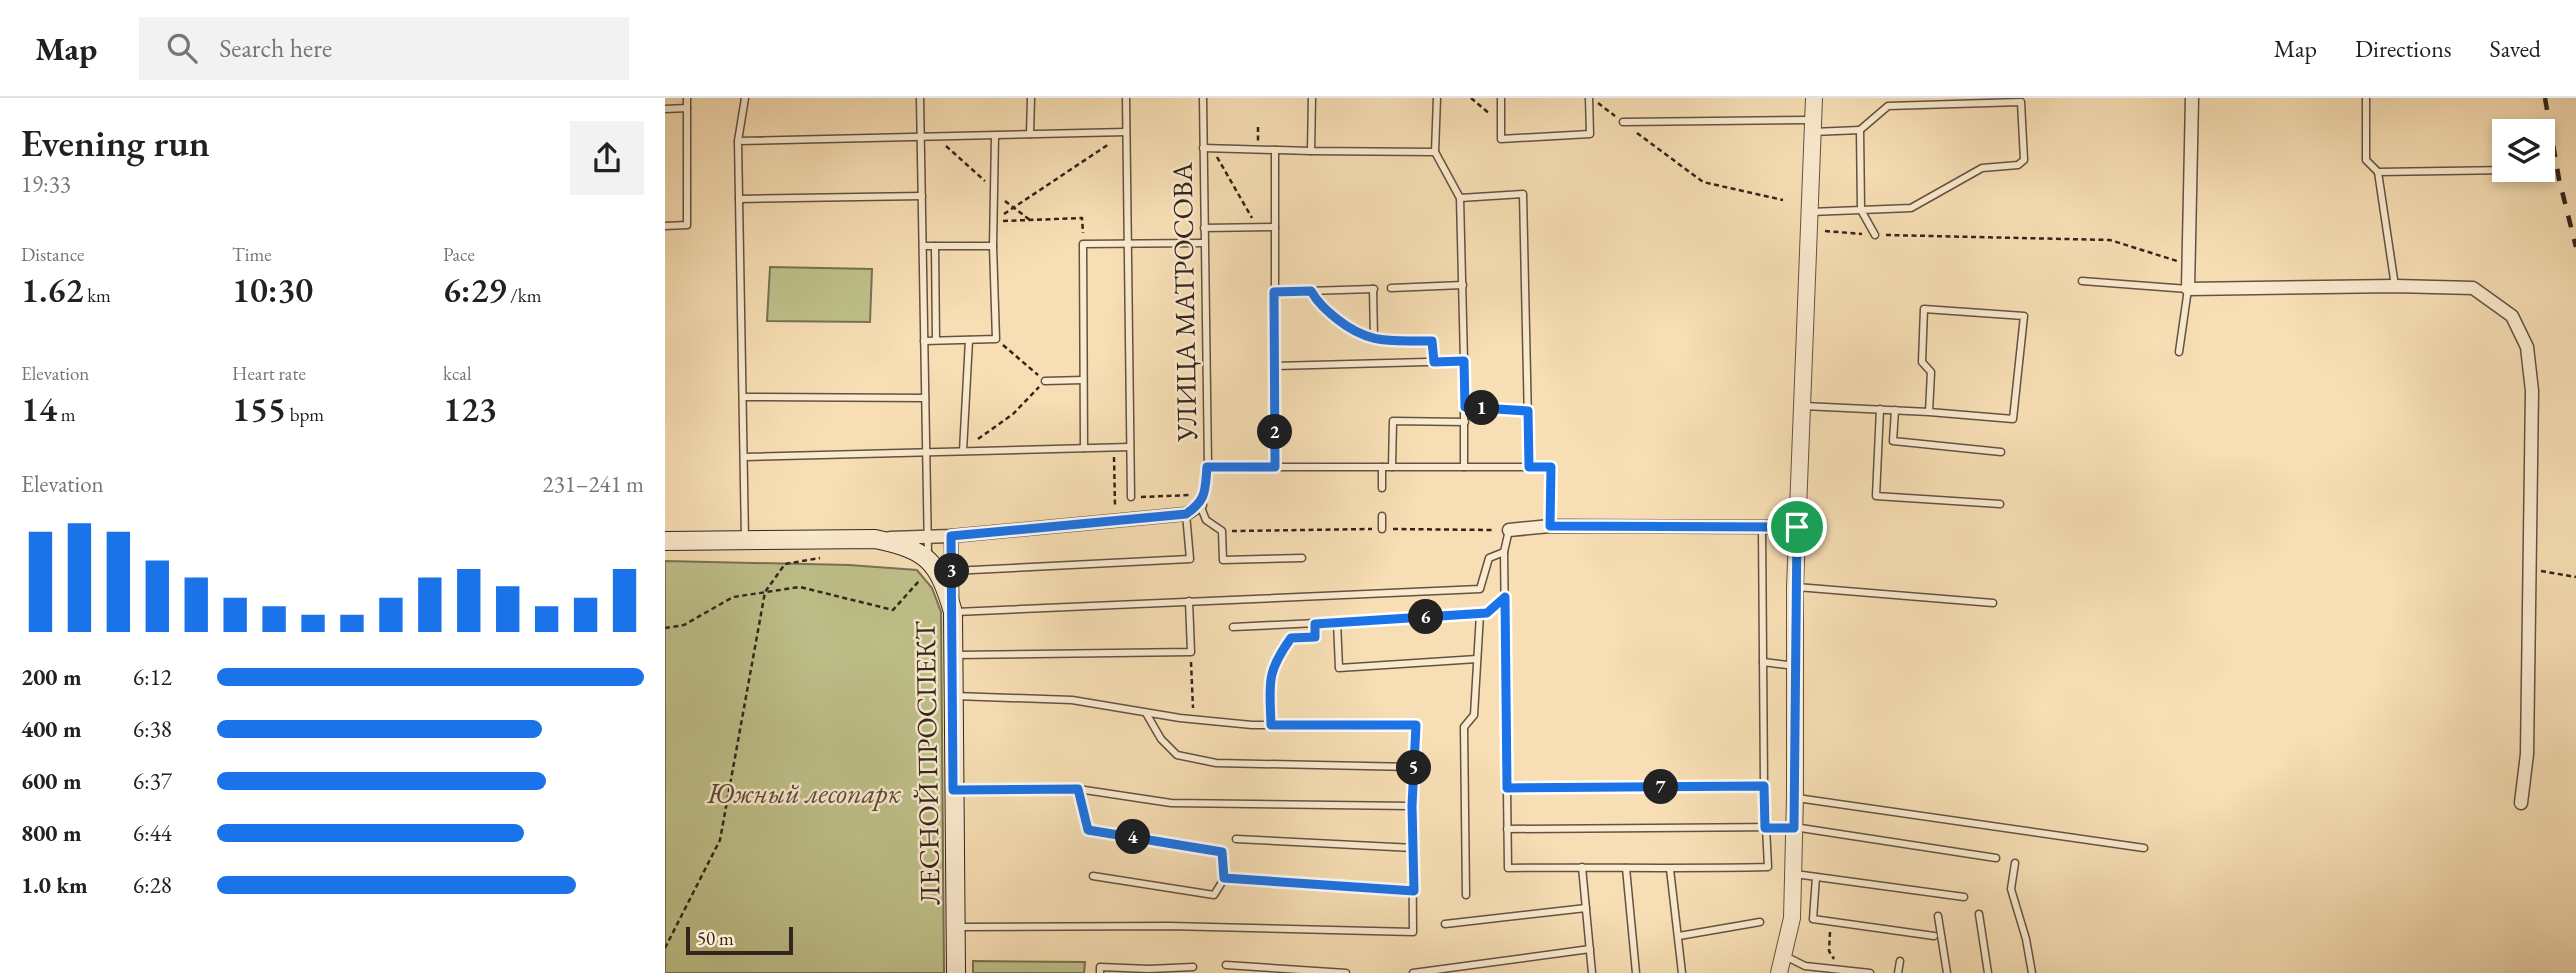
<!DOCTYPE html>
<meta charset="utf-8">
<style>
body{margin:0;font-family:"EB Garamond",serif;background:#f2f2f2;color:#202124;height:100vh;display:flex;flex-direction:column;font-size:26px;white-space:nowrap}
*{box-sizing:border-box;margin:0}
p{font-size:23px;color:#757577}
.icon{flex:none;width:38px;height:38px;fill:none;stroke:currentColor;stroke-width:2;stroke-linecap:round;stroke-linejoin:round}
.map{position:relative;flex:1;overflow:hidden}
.side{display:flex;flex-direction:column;background:#fff;width:665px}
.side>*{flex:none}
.controls{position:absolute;left:1827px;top:21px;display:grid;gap:14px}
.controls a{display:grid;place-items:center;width:63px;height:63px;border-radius:0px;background:#fff;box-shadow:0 4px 10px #0003;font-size:35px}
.scale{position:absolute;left:21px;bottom:18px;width:107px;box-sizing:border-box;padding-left:7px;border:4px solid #33241c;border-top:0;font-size:19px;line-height:24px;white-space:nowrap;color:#33241c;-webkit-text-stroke:5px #faeace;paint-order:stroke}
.pin{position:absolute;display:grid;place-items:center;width:60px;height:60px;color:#fff;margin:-30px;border:4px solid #fff;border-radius:50%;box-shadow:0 2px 7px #0007}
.km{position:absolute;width:35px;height:35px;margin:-18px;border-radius:50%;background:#222;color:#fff;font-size:19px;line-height:35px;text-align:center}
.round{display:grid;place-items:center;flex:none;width:74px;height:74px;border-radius:0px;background:#f2f2f2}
.head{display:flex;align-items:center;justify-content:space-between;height:119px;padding:0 21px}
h1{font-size:38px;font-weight:600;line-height:52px}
.metrics{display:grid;grid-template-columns:repeat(3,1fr);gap:10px;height:119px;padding:7px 21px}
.metrics div{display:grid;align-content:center}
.metrics b{font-size:35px;font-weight:600}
.metrics small{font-size:19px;font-weight:400}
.metrics p{font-size:19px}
.chart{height:196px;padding:14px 21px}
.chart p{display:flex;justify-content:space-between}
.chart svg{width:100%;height:126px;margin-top:7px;stroke:#1a73e8;stroke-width:6}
ul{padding:0 21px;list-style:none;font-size:23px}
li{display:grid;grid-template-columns:112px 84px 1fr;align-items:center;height:52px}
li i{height:18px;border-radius:9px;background:#1a73e8}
header{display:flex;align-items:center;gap:42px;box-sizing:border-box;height:98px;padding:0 35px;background:#fff;border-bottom:2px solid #e0e0e0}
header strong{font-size:33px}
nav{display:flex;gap:38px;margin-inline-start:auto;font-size:24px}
.search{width:490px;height:63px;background:#f2f2f2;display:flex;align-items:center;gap:18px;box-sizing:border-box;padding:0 24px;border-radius:0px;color:#757577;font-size:26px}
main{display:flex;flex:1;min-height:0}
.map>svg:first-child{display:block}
.green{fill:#bfc18b;stroke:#797254;stroke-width:2}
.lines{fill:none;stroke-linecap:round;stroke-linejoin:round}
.service-casing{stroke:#645242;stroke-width:9}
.minor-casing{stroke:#645242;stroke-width:15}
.tertiary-casing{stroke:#645242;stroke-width:18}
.secondary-casing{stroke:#33241c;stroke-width:20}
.path{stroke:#33241c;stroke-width:2.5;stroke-dasharray:5 3.5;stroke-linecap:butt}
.service{stroke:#faeace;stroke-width:6}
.minor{stroke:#faeace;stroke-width:12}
.tertiary{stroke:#faeace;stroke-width:16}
.secondary{stroke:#faeace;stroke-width:18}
.rail{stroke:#33241c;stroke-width:4.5;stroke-dasharray:12 12;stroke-linecap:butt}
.route-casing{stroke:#fff;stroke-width:14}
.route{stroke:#1a73e8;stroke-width:9}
.labels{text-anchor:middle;stroke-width:5;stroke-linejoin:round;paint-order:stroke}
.street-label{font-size:28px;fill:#33241c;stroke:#faeace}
.park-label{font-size:28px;font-style:italic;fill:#564b38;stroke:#faeace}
</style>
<header>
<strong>Map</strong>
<div class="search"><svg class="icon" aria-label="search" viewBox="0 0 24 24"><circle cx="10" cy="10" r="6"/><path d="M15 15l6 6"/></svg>Search here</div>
<nav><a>Map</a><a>Directions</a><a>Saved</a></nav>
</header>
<main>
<section class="side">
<div class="head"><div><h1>Evening run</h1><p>19:33</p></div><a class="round"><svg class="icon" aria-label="share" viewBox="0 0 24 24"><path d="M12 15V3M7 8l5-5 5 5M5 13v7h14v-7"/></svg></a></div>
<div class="metrics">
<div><p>Distance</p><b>1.62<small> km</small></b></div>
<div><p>Time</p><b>10:30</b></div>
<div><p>Pace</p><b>6:29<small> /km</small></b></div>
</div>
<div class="metrics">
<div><p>Elevation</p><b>14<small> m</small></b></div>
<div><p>Heart rate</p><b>155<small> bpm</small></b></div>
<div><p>kcal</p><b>123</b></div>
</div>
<div class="chart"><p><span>Elevation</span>231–241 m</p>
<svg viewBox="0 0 160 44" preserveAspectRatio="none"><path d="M5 44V9M15 44V6M25 44V9M35 44V19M45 44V25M55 44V32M65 44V35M75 44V38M85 44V38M95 44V32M105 44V25M115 44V22M125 44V28M135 44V35M145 44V32M155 44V22"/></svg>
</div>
<ul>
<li><b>200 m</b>6:12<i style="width:100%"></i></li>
<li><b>400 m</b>6:38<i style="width:76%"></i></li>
<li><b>600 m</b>6:37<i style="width:77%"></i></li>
<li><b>800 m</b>6:44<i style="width:72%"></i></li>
<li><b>1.0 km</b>6:28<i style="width:84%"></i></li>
</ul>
</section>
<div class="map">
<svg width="1911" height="875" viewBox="0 0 1911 875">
<rect width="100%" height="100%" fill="#f7deb4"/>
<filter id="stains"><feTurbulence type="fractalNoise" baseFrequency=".00286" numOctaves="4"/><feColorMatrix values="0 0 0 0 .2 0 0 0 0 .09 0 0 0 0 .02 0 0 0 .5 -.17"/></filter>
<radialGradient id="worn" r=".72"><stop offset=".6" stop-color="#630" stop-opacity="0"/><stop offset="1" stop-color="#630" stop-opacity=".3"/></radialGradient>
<g class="green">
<path d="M105,169l102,2 -2,53 -103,-1z"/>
<path d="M0,463l184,4 68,5 15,18 9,24 3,361h-279z"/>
<path d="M308,863l112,1 -1,11h-111z"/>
</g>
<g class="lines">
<g class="service-casing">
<g id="service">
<path d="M255,0l8,456"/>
<path d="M461,0l5,399"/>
<path d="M538,0l5,369 -4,28 -4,10 6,15 16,11 1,29 79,-2"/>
<path d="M647,0l-1,53 124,1 2,-54"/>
<path d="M836,0v41l89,-5 -1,-36"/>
<path d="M1701,0v62l12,12 132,-2"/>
<path d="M0,11l22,-1"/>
<path d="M958,24l188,-2"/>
<path d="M1195,32l28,-24 133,-4 3,58 -6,5 -36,3 -71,40 -50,2 14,25"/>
<path d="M365,36l1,-36"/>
<path d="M73,43l388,-9"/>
<path d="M538,50l108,3"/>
<path d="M610,52v317"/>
<path d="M770,54l25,46 4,163v106"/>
<path d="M1713,74l17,114"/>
<path d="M795,100l63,-4 6,273"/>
<path d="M74,101l183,-3"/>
<path d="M1145,114l51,-2 -1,-80 -47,2"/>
<path d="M0,128l22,-1v-127"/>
<path d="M539,130l71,-1"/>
<path d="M258,148h70l2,-110"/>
<path d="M270,148l1,94"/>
<path d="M1417,183l106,8 -9,63"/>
<path d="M726,190l72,-3"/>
<path d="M708,191l1,50 58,2 2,20"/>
<path d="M609,194l100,-3"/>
<path d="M259,243l72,-2 -3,-93"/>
<path d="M610,268l189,-5"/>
<path d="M380,283l38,-1"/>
<path d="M79,299l181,1"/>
<path d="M1139,308l125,6 84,7 11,-103 -100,-7 -2,53 9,10 -2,40"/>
<path d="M800,309l63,4"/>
<path d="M1215,311l-4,87 124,8"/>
<path d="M1230,312l-2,31 108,11"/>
<path d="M419,350l-1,-204 121,-1"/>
<path d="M298,353l6,-111"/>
<path d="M79,359l386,-10"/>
<path d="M543,369h343l-1,59"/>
<path d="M717,369v21"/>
<path d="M727,369l1,-46 72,1"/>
<path d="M717,418v13"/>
<path d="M844,432l-5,22 4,316c87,-1 173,1 260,-1l-4,-81 -2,-259"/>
<path d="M80,442l-7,-399 7,-43"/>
<path d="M287,473l238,-12 -4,-45"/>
<path d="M1132,489l196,16"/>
<path d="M291,514l524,-23 9,-31 15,-6"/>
<path d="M568,529l104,-5"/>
<path d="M290,557l236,-3 -2,-51"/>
<path d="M812,561l-138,9 -2,-46 143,-8"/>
<path d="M1098,564l32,4"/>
<path d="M605,577l1,50"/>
<path d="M290,598l117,4 108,18 72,7h164l-4,81 1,126 -244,-6 -210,1"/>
<path d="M481,615l15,26 16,16 39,8 198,4"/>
<path d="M842,690l257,-2"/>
<path d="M413,691l10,40 134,23 2,27 190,12"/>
<path d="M290,692l123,-1 93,14 241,3"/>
<path d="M1132,700l347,50"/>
<path d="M842,731l287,-2 202,31"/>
<path d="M571,741l178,9"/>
<path d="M1350,765l-4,26 15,50 6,34"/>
<path d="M917,769l10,106"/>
<path d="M961,770l10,105"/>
<path d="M1005,771l12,104"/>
<path d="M1130,776l169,23"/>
<path d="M428,778l121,19 10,-16"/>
<path d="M1151,779l-3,42 121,17"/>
<path d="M801,797l-2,-168 10,-12 6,-101 7,-1 18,-16"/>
<path d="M1314,816l9,59"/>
<path d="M1273,818l9,57"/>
<path d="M780,826l141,-16"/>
<path d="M1014,838l81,-14"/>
<path d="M1120,858l20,10 65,7"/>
<path d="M561,867l120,8"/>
<path d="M435,875v-6l49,2 44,-2"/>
<path d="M748,875l177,-24"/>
<path d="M1233,875l2,-12"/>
</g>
</g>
<g class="minor-casing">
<g id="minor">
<path d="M1527,0l-4,191 207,-3 78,2 39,28 15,31 5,44 -5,363 -6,49"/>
<path d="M844,432l41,-4 247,1"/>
<path d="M286,438l1,62"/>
<path d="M225,440l61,-2 235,-22 14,-9"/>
</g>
</g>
<g class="tertiary-casing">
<path id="tertiary" d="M1114,875l13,-55 3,-121v-210l19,-489"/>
</g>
<g class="secondary-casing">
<path id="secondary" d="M0,443l210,-2c53,11 63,22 78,73l3,361"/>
</g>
<g class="path">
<path d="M806,0l19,16"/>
<path d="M933,5l17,13"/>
<path d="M593,29v14"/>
<path d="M972,35l66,49 80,18"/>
<path d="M281,48l39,35"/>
<path d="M552,59l35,61"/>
<path d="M340,103l25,19"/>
<path d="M339,116l105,-70"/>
<path d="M338,123l79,-3 1,15"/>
<path d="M1160,133l37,3"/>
<path d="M1221,137l224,5 67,21"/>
<path d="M651,202l3,5 35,27 9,4"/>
<path d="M338,247l35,30"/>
<path d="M313,341l35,-25 26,-27"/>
<path d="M449,359l1,49"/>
<path d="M476,399l50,-2"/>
<path d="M728,431l102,1"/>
<path d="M567,433l140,-2"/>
<path d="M1876,473l35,6"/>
<path d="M0,530l19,-3 49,-28 67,-10 93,23 26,-29"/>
<path d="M526,564l2,46"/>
<path d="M609,568l17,-28 24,-1v-3"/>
<path d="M1165,834l-1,19 5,8"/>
<path d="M0,850l55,-108 45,-248 20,-28 35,-6"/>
</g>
<use href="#service" class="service"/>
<use href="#minor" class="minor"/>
<use href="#tertiary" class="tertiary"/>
<use href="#secondary" class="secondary"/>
<path class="rail" d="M1880,0l14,81 17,68"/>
</g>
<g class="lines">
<g class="route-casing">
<path id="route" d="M646,193c7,12 15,19 26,28 34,27 55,21 95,22l2,21 30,-1 1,46 63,4 1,56h22l-1,59 247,1 -3,301h-29l-1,-42 -257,2 -2,-191 -18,16 -172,11v13l-24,1c-26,36 -21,46 -20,87h145l-4,81 2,85 -190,-13 -2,-26 -134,-22 -10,-41 -125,1 -2,-254 235,-22c21,-14 19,-24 21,-47h68l-1,-175z"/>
</g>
<use href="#route" class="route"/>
</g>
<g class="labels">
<g class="street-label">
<text transform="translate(519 204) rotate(-91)" y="10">УЛИЦА МАТРОСОВА</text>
<text transform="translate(262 665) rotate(-91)" y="10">ЛЕСНОЙ ПРОСПЕКТ</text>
</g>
<g class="park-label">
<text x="139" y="705">Южный лесопарк</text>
</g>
</g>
<rect width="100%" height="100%" filter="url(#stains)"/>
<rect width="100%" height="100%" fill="url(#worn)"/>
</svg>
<div class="controls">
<a><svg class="icon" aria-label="layers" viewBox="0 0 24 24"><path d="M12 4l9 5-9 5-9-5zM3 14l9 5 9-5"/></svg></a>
</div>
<div class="scale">50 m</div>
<div class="pin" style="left:1132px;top:429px;background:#1e9e55"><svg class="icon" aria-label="arrive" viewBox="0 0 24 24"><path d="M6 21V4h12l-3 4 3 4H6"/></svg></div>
<b class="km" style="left:817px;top:310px">1</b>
<b class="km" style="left:610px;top:334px">2</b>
<b class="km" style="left:287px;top:473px">3</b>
<b class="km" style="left:468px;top:739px">4</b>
<b class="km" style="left:749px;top:670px">5</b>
<b class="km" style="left:761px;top:519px">6</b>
<b class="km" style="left:996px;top:689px">7</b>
</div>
</main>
